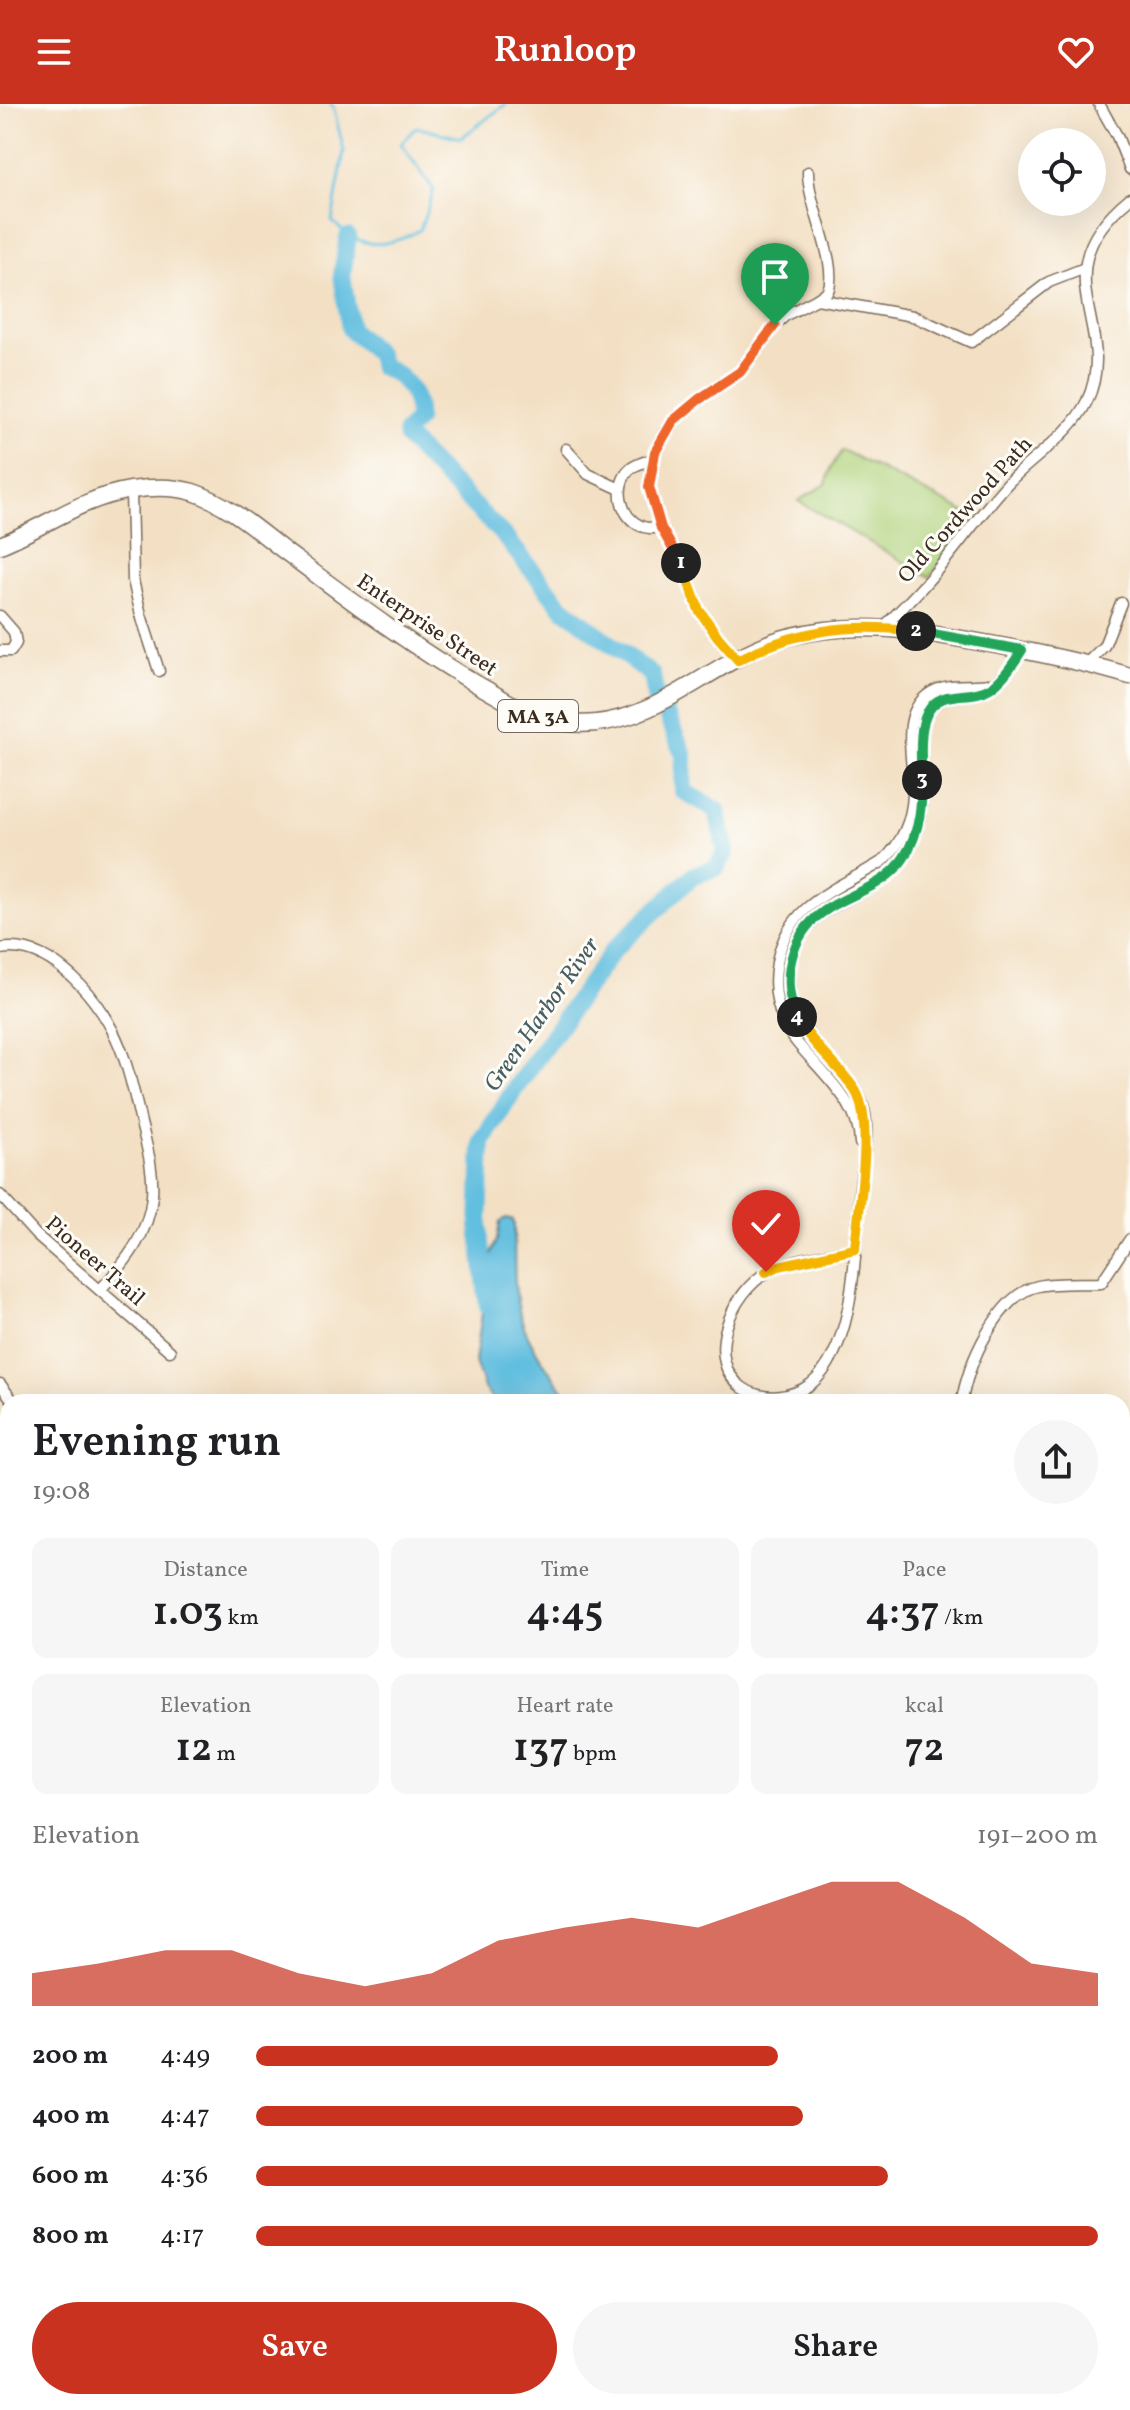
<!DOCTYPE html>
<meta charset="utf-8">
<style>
body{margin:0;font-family:Vollkorn,serif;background:#f6f6f6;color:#202124;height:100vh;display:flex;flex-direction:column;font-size:30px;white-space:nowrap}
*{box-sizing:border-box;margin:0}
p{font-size:26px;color:#757577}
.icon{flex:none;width:44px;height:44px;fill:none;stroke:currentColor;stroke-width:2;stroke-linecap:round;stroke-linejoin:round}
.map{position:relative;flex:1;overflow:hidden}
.drawer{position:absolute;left:0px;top:1290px;width:1130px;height:1016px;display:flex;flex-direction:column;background:#fff;border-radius:24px 24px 0 0;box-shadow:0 8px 32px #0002}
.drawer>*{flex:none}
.fabs{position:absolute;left:1018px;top:24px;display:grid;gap:16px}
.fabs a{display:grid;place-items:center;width:88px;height:88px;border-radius:50%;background:#fff;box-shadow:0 8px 32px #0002;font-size:40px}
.pin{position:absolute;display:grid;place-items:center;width:68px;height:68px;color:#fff;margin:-82px -34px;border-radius:50% 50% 50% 0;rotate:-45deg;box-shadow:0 0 8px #0007}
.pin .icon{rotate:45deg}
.km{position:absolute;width:40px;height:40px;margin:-20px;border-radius:50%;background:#222;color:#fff;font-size:22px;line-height:40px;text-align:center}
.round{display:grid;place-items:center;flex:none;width:84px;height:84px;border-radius:42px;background:#f6f6f6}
.head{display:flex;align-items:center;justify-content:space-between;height:136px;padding:0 32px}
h1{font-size:44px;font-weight:600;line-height:60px}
.metrics{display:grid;grid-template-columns:repeat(3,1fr);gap:12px;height:136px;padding:8px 32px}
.metrics div{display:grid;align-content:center;border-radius:16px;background:#f6f6f6;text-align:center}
.metrics b{font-size:40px;font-weight:600}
.metrics small{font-size:22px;font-weight:400}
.metrics p{font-size:22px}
.chart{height:224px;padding:16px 32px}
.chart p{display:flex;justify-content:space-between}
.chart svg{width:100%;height:144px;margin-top:8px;fill:#c8321e;opacity:.7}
.primary-button{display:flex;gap:16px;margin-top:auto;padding:16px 32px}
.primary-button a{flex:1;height:92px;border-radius:48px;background:#c8321e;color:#fff;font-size:32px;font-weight:600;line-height:92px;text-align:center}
.primary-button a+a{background:#f6f6f6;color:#202124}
ul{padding:0 32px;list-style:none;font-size:26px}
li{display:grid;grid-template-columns:128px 96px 1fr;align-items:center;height:60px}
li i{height:20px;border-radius:10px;background:#c8321e}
header{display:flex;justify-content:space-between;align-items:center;height:104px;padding:0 32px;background:#c8321e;color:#fff;font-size:36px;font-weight:600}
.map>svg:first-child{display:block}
.green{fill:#afd27a;stroke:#757e4c;stroke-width:2}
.water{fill:#61bedf;stroke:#4e747e;stroke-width:2}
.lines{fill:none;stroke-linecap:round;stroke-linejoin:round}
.stream{stroke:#61bedf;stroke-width:3}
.river{stroke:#61bedf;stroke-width:18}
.street-casing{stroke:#7b6a58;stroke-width:13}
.primary-casing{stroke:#7b6a58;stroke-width:19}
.street{stroke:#fff;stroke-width:10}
.primary{stroke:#fff;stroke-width:16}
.split-1-casing{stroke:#fff;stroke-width:16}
.split-2-casing{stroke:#fff;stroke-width:16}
.split-3-casing{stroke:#fff;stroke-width:16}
.split-4-casing{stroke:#fff;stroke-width:16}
.split-5-casing{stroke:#fff;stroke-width:16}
.split-1{stroke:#f0652b;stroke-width:10}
.split-2{stroke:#f5b400;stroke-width:10}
.split-3{stroke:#22a559;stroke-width:10}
.split-4{stroke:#22a559;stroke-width:10}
.split-5{stroke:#f5b400;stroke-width:10}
.labels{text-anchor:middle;stroke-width:6;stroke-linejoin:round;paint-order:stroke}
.shield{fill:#fdfcf7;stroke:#75695f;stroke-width:2}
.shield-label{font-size:20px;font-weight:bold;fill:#3b2a1e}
.street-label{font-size:22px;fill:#3b2a1e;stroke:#fdfcf7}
.water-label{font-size:24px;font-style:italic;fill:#485e62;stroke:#fdfcf7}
</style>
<header><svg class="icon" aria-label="menu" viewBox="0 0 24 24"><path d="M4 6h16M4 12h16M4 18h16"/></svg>Runloop<svg class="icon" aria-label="heart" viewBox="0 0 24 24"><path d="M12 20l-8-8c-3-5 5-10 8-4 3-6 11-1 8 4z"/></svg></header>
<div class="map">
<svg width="1130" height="2306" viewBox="0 0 1130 2306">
<rect width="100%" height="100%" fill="#fdfcf7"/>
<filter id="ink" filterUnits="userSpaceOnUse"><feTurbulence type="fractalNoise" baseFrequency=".0125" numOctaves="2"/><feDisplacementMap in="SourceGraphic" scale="16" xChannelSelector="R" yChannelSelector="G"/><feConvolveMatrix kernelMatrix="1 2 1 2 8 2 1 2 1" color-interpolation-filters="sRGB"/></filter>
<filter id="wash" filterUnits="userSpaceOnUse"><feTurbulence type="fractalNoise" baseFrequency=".006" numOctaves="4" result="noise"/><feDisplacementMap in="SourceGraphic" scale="32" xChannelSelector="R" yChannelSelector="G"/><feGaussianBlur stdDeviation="1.8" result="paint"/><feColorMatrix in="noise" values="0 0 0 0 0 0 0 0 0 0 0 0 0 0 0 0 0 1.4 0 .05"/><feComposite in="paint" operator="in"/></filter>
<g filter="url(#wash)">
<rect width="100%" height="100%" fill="#f3e0c4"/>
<path class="green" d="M842,346l133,67 -45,60 -132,-76 28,-17 5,-16z"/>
<g class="water">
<path d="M506,1114l7,2 1,5c1,30 -2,64 7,93 8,28 33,60 51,84h-78l-10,-14 -9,-26 15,-105 7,-17 3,-18z"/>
<path d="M1122,1584l8,1v211l-8,-4z"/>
</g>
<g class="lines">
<path class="stream" d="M330,0l3,2 11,45 -12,70c29,29 53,28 88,9l14,-40 -33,-46 15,-17 45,11 45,-34"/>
<g class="river">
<path d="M348,133l-6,38 8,54 27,24 5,14c22,7 38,29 35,53l-11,12 1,6 97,98 58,71 90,68 4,24"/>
<path d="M488,1202l-9,-80 3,-85 32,-51 100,-141 80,-74 22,-7 10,-16 -9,-42 -34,-19 1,-36 -17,-39"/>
</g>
</g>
</g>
<g filter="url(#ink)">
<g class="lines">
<g class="street-casing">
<g id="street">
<path d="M1099,0l18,32 13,33"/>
<path d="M808,68c0,35 31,91 20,119l-11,8 96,17 58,26 78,-60 36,-14"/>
<path d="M566,345l22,25 32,15"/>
<path d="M653,355c-8,3 -18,5 -24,11 -15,17 -9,47 12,56 6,3 13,2 20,2"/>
<path d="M131,386l2,90 8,35 18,56"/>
<path d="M0,512l14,16 2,11 -5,8h-11"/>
<path d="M883,524c14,-15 29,-29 42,-44 29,-32 53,-68 82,-100 25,-27 64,-49 80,-83 35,-75 -50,-128 43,-203"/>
<path d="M738,556l-20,-23 -19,-27 -21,-55 -17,-27 -12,-41 2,-20 4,-15 18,-31 25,-21 42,-28 35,-47 11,-10 31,-16"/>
<path d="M1086,560l18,-18 17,-43"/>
<path d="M0,845c52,-10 103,54 120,98 10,25 15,50 21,76 6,24 13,48 11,73 -3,38 -27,67 -52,94"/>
<path d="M860,1039c-1,-33 -22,-54 -43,-78 -12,-13 -26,-27 -33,-43 -17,-37 -9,-85 22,-113 22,-20 52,-32 77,-48 19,-18 29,-41 30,-67 2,-33 -17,-83 21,-103 16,-9 38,-4 55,-7"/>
<path d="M0,1091l36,40 134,116"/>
<path d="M855,1145c-28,6 -62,8 -87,23 -36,19 -66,88 -25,116 20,14 49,10 68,-4 46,-37 44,-140 49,-194 2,-27 11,-58 3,-84 -4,-14 -14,-25 -24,-35 -27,-31 -59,-65 -49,-111 14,-58 71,-56 105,-92 26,-28 29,-66 27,-102 -2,-16 -4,-33 3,-48 15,-30 37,-17 61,-28 16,-8 27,-27 36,-40"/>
<path d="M0,1280l14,18"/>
<path d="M962,1298c4,-36 37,-108 76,-116 20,-4 43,-2 63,-3l29,-44"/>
<path d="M1122,2047l8,4"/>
<path d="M278,2298l6,8"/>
<path d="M241,2306l7,-8"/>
<path d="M428,2306l1,-8"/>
<path d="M993,2306l3,-8"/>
</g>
</g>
<g class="primary-casing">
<path id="primary" d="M0,441c45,-18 81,-47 131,-55 20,-3 42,-4 62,2 34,11 64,38 93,60 63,47 126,95 194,134 22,12 43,27 67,33 96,26 158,-60 241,-82 67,-17 124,-7 191,5 51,9 101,19 151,34"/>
</g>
<use href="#street" class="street"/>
<use href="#primary" class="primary"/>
</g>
</g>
<g class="lines" filter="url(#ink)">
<g class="split-1-casing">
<path id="split-1" d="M681,459l-20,-35 -12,-41 6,-35 18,-31 25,-21 42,-28 35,-47"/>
</g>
<g class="split-2-casing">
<path id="split-2" d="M681,459l18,47 19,27 20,23c59,-31 111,-37 178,-29"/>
</g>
<g class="split-3-casing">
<path id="split-3" d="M916,527l106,19c-8,13 -19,30 -32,38 -11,7 -24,6 -37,8 -40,4 -32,56 -31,84"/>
</g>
<g class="split-4-casing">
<path id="split-4" d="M797,913c-17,-36 -7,-82 26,-105 23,-17 54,-23 74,-45 21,-25 25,-56 25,-87"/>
</g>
<g class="split-5-casing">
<path id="split-5" d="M766,1168l13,-6 76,-17c3,-39 20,-128 0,-159 -17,-26 -44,-45 -58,-73"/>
</g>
<use href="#split-1" class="split-1"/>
<use href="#split-2" class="split-2"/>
<use href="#split-3" class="split-3"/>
<use href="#split-4" class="split-4"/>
<use href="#split-5" class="split-5"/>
</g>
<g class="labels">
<rect class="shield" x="498" y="596" width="80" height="32" rx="6"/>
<g class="shield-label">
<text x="538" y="619">MA 3A</text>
</g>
<g class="street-label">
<text transform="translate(964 405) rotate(-48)" y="8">Old Cordwood Path</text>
<text transform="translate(428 520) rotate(34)" y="8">Enterprise Street</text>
<text transform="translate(96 1156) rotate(41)" y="8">Pioneer Trail</text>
</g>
<g class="water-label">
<text transform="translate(541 910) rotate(-55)" y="8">Green Harbor River</text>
</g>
</g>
</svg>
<div class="fabs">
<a><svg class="icon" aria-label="locate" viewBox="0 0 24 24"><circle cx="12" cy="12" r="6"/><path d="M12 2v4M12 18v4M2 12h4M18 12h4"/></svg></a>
</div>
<div class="pin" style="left:775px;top:221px;background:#1e9e55"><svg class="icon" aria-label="arrive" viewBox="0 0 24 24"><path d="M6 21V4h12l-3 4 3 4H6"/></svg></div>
<div class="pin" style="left:766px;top:1168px;background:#d93025"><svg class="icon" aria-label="check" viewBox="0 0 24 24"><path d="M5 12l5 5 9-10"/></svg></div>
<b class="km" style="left:681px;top:459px">1</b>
<b class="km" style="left:916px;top:527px">2</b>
<b class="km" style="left:922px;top:676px">3</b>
<b class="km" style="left:797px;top:913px">4</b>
<section class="drawer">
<div class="head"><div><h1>Evening run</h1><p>19:08</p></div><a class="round"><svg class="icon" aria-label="share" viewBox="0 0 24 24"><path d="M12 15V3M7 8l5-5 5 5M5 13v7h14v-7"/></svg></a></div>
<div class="metrics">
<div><p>Distance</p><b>1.03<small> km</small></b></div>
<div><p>Time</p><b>4:45</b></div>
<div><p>Pace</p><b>4:37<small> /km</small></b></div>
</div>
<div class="metrics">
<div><p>Elevation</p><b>12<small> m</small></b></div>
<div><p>Heart rate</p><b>137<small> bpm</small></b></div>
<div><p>kcal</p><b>72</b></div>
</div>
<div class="chart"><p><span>Elevation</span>191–200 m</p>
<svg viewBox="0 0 160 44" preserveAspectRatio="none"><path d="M0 44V34L10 31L20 27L30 27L40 34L50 38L60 34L70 24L80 20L90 17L100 20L110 13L120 6L130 6L140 17L150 31L160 34V44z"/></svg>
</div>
<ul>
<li><b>200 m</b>4:49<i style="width:62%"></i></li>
<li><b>400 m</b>4:47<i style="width:65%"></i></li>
<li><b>600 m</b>4:36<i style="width:75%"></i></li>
<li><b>800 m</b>4:17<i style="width:100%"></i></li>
</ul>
<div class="primary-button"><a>Save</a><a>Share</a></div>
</section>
</div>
